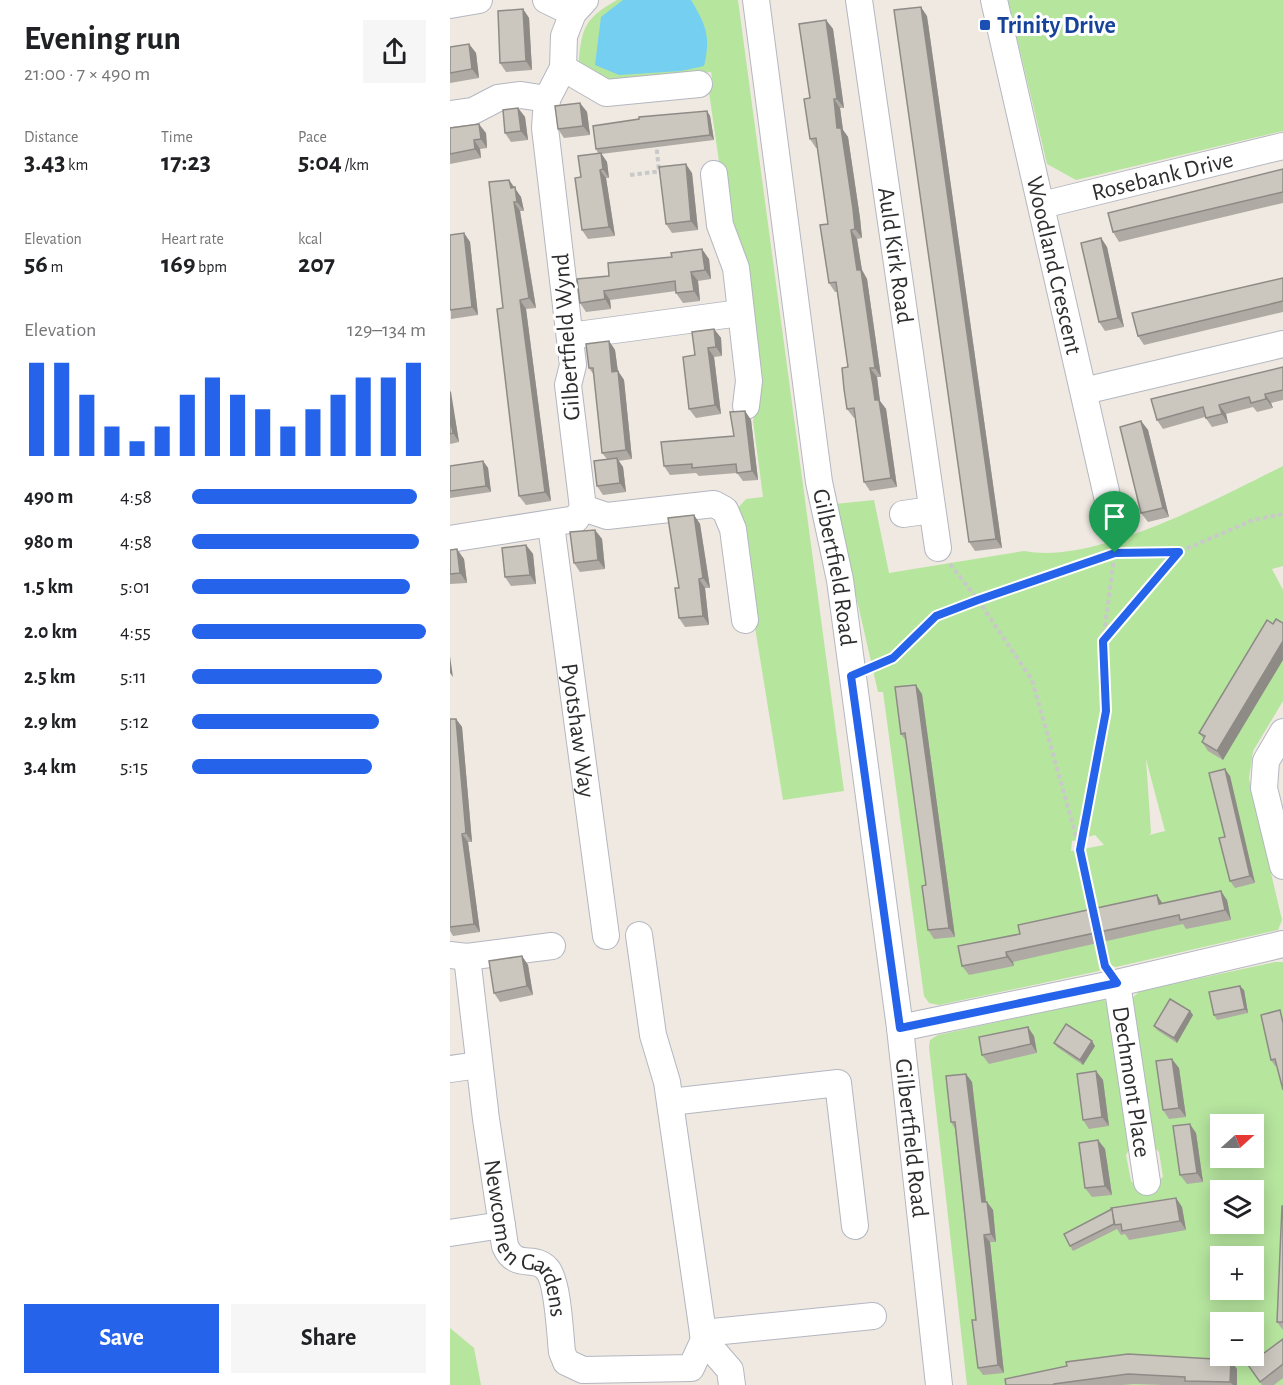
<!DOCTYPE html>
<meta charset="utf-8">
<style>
body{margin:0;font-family:"Alegreya Sans",sans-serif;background:#f6f6f6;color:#202124;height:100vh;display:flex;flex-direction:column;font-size:22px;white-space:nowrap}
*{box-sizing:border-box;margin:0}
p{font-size:20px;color:#757577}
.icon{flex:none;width:33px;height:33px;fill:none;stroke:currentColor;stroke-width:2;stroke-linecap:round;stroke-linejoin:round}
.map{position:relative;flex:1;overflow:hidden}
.details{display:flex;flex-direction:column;background:#fff;width:450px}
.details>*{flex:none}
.needle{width:39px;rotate:69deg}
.fabs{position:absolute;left:760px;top:1114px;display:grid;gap:12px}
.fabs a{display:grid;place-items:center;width:54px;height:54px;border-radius:0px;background:#fff;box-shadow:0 3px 15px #0003;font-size:30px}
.pin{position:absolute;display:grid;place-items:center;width:51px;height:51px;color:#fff;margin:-62px -26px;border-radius:50% 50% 50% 0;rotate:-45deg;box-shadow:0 0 6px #0007}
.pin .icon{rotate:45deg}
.round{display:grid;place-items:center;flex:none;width:63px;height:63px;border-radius:0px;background:#f6f6f6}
.summary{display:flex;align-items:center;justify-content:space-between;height:102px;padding:0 24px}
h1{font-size:33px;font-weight:700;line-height:45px}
.figures{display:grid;grid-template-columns:repeat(3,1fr);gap:9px;height:102px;padding:6px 24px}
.figures div{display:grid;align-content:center}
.figures b{font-size:26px;font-weight:700}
.figures small{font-size:16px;font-weight:400}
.figures p{font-size:16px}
.chart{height:168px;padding:12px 24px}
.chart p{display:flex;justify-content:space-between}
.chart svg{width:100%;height:108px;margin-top:6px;stroke:#2563eb;stroke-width:6}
.action{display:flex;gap:12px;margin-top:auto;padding:12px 24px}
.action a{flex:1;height:69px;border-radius:0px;background:#2563eb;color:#fff;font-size:24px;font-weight:700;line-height:69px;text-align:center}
.action a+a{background:#f6f6f6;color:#202124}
ul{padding:0 24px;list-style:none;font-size:20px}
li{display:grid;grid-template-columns:96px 72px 1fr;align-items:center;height:45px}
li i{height:15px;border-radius:8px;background:#2563eb}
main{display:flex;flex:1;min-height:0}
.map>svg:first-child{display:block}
.green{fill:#b6e59e;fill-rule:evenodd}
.water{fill:#75cff0}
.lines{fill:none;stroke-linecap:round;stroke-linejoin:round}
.minor-casing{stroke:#b4b7c1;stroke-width:28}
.path{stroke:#c9c9c9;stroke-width:4;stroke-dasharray:4.5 3;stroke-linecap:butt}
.minor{stroke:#fff;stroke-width:26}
.wall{fill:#afaba4}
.shaded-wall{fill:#8e8b86}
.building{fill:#cbc7bf;stroke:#8e8b86;stroke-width:1.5}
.route-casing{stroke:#fff;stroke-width:12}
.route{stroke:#2563eb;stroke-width:8}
.transit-dot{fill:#1a4fb4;stroke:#fff;stroke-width:2}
.labels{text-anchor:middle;stroke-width:6;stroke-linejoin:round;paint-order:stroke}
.transit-label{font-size:24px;font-weight:bold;fill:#164399;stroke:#fff;text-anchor:start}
.street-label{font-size:24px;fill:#2e2e2e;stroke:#fff}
</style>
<main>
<section class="details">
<div class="summary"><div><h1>Evening run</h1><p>21:00 · 7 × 490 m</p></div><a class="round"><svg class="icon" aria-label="share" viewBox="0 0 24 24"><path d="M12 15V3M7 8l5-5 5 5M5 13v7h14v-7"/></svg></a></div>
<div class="figures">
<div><p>Distance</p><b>3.43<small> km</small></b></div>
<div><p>Time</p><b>17:23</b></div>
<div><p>Pace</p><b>5:04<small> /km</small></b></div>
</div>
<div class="figures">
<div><p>Elevation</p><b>56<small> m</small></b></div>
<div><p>Heart rate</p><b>169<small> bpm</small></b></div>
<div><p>kcal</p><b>207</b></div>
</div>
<div class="chart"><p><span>Elevation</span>129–134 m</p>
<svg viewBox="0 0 160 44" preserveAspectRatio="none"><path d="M5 44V6M15 44V6M25 44V19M35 44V32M45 44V38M55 44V32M65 44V19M75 44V12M85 44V19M95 44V25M105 44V32M115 44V25M125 44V19M135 44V12M145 44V12M155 44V6"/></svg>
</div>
<ul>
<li><b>490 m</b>4:58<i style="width:96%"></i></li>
<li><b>980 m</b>4:58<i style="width:97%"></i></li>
<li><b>1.5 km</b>5:01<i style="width:93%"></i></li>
<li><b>2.0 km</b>4:55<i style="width:100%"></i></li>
<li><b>2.5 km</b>5:11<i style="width:81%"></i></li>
<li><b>2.9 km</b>5:12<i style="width:80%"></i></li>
<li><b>3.4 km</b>5:15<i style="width:77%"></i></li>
</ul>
<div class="action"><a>Save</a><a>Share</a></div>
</section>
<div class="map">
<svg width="833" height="1385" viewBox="0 0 833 1385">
<rect width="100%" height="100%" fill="#efe9e1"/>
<g class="green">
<path d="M167,0h121l106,791 -61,9 -47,-290 10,-11 17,-2 -10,-76 2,-9 -46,-320 4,-8 -2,-12 -107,13 -26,-17c4,-39 4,-48 39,-68z"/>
<path d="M558,0h275v131l-207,49 -29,-16z"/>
<path d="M833,466v100l-11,3 11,21v111l-30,50 -4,28 33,141 -4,10 -162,37 -7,-2 -26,-116 21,-4 -9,-10 -23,6 -1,10 6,-1 25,116 -3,5 -160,34 -10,-2 -5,-7 -41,-304h-5l-43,-188 39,-4 15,73 135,-22c72,14 194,-53 259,-85zM696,759l19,72 -16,4 2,-2z"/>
<path d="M825,962h8v423h-316l-38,-338 1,-7 8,-5 164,-36 6,3 24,143 -6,10 5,26 11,10 21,-14 -4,-25 -8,-8 -20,-145 9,-8zM771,1125h33v33h-33zM771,1191h33v33h-33zM771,1257h33v33h-33zM771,1323h33v33h-33z"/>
<path d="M0,1328l24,20 7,37h-31z"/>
</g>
<path class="water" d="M173,0h68c15,25 20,37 13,66l-23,5 -62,4 -24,-10 6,-48z"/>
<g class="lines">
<g class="minor-casing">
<g id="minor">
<path d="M96,0l27,13"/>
<path id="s1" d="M306,0l63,482 21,98 60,448 39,357"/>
<path id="s2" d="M409,0l79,548"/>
<path id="s3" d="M544,0l121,531"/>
<path d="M0,5l29,-5"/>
<path d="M113,68l43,25 93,-9"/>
<path d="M0,114l23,-3 25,-13 23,-3 26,4"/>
<path d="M264,174l6,51 16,43 13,113 -3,25"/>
<path id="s4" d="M592,205l241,-59"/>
<path d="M120,336l170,-23"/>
<path d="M634,391l199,-47"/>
<path d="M133,508l24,8 107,-12 11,6 8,19 12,91"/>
<path d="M453,514l29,-4"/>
<path id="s5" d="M101,525l55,411"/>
<path d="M0,539l126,-20 7,-11 -15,-123 5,-20 -28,-237 2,-29 16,-31 1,-32 9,-23 12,-13"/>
<path d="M833,732l-17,29 -2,27 19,78"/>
<path d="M189,935l14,100 14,47 37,258 26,30 2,15"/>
<path d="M0,955l17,2 85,-11"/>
<path id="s6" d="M17,957l19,162 19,127c11,25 29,8 42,23 11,12 13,65 15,83l4,10 17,8 108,-2 13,-28"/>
<path id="s7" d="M667,983l30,199"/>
<path d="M450,1028l217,-45 166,-39"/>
<path d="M0,1069l29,-4"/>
<path d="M220,1102l168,-19 17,143"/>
<path d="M0,1233l52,-8"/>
<path d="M253,1333l170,-17"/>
</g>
</g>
<g class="path">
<path d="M206,142l3,29"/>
<path d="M180,175l32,-4"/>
<path d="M670,553l59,-1 74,-32 30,-6"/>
<path d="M500,564l28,36 54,80 48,170 14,62"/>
<path d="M654,641l75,-88"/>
<path d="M421,668l22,-10 43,-42 177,-63"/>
<path d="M630,849l26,-138 -3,-70 12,-90"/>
<path d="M650,940l5,25"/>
</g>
<use href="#minor" class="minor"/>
</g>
<g class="wall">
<path d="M73,9l6,9 3,52 -26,2 -6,-9z"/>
<path d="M477,16l75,532 -27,3 -6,-9z"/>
<path d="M376,20l7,9 11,79h-4l3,22 5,7 12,81 2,20 -5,1 3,20 2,11 5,9 14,98h-4l2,17 1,7 6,8 11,78 -27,4 -6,-9 -9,-64h-1l-7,-9 1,-42 -11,-75h-2l-6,-9 -1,-59 -10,-76h-2l-6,-9v-41z"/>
<path d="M19,44l7,9 3,25 -29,5v-36z"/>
<path d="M130,103l7,9 3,23 -26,3 -6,-9z"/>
<path d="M68,108l7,9 3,23 -17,2 -6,-9z"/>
<path d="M257,111l3,5 4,24 -113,14 6,8 2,16h-3l9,58 -27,3 -6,-9 -1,-53 17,-24 -2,-4z"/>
<path d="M0,128l36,5 1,15 -7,1 1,9 -31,6z"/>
<path d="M833,169v34l-164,39 -6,-10z"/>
<path d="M242,173l6,57 -26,3 -6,-9z"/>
<path d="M59,180l12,17 3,14h-4l16,97 -10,1 25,192 -25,4 -7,-9 -16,-188z"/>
<path d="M14,233l6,9 8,73 -27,4 -1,-84z"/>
<path d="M651,238l6,9 17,80 -19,4 -6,-9z"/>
<path d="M259,259l2,20 -13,2 2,20 -17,2 -7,-10v-2l-66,9 1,9 -25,3 -6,-9 29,-27z"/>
<path d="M833,278v34l-139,33 -6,-9z"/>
<path d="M264,329l7,9 1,18 -8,1 7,57 -25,4 -7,-9 6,-54z"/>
<path d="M159,341l6,9 3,21 6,9 8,79 -14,2 5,6 3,25 -23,3 -6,-9 10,-27 -5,-6 -8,-78 -5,-7z"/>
<path d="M833,367v33l-12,3 2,5 -16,4 -4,-5 -27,7 2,9 -16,4 -7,-10 -42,12 -6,-9z"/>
<path d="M0,391l9,51 -9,2z"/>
<path d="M295,411l6,9 7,60 -15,1 -6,-8 -38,3 -3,-3 -26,2 -6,-9 70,-30z"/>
<path d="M691,421l7,9 21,87 -21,5 -7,-9z"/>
<path d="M33,461l5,7 3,24 -41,6v-32z"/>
<path d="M244,515l6,9 10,64h-5l4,37 -24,2 -6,-9v-30z"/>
<path d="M145,530l7,9 3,30 -25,3 -6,-9z"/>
<path d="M76,545l7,9 3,30 -25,2 -6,-9z"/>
<path d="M0,550l14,9 3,24 -17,1z"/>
<path d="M817,620l-44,140 -15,-9 -6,-9 2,-3 -5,-6z"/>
<path d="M472,694l33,243 -21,2 -6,-9 -2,-45 -20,-144 -5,-7z"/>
<path d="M0,719h6l6,8 10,115h-4l12,90 -27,4 -3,-5z"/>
<path d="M780,776l25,107 -20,5 -5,-7 -5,-44z"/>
<path d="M777,900l4,20 -45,9 -3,-5 -170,38 1,4 -45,9 -7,-9 201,-63z"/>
<path d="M72,956l6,9 5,30 -33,7 -6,-9z"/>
<path d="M794,990l4,23 -31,7 -3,-5z"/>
<path d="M740,1011l3,4 -16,28 -20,-13 -3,-4z"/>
<path d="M833,1015l-6,51h-2l-4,-6z"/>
<path d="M584,1036l3,17 -48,11 -7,-9z"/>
<path d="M604,1043l41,3 -12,19 -26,-18z"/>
<path d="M729,1068l7,49 -17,2 -6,-9z"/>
<path d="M646,1071l7,9 6,46 -20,3 -6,-9z"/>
<path d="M516,1074l6,8 14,120h1l6,8 3,32h-6l14,131 -21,2 -5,-7 -2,-48 -21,-191 -4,-7z"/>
<path d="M746,1133l7,49 -16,2 -7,-9z"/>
<path d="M648,1140l7,9 7,46 -20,2 -7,-9z"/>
<path d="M726,1198l6,9 4,23 -57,10 -4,-6 -4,1 -4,-6 -44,22 -3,-5 41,-37z"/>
<path d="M833,1206v124l-6,-8z"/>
<path d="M833,1339v39l-9,7h-12l-14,-20z"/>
<path d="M787,1369v16h-73l-30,-1 -12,1h-116l-1,-6z"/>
</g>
<g class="shaded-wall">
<path d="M471,7l6,9 75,532 -6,-9z"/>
<path d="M73,9l6,9 3,52 -6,-9z"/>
<path d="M376,20l7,9 11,79 -7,-9z"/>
<path d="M19,44l7,9 3,25 -7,-9z"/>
<path d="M384,99l6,9 3,22 5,7 12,81 2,20 -7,-9 -18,-101z"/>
<path d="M130,103l7,9 3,23 -7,-9z"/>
<path d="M68,108l7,9 3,23 -7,-9z"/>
<path d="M257,111l3,5 4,24 -4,-5z"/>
<path d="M29,124l7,9 1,15 -6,-9z"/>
<path d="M24,140l6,9 1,9 -6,-9z"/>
<path d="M151,153l6,9 2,16 -6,-9z"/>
<path d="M236,164l6,9 6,57 -7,-9z"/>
<path d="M150,170l6,8 9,58 -6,-9z"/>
<path d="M59,180l12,17 3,14 -7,-9 -6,-14z"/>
<path d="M64,202l6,9 16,97 -7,-10z"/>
<path d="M401,230l6,9 5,31 5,9 14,98 -6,-9 -18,-98z"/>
<path d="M14,233l6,9 8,73 -6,-8z"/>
<path d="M651,238l6,9 17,80 -6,-9z"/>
<path d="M252,249l7,10 2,20 -6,-9z"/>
<path d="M241,272l7,9 2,20 -6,-10z"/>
<path d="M154,291l6,9 1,9 -6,-10z"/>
<path d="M70,300l6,9 25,192 -6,-9z"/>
<path d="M264,329l7,9 1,18 -6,-9z"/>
<path d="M159,341l6,9 3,23v-2l6,9 8,79 -6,-9 -14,-78z"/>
<path d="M258,348l6,9 7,57 -6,-9z"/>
<path d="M420,368l7,9 3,24 6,8 11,78 -6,-9 -16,-78z"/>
<path d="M0,391l1,1 8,50 -6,-9 -3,-15z"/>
<path d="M815,394l6,9 2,5 -7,-9z"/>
<path d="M769,405l7,9 2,9 -6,-9z"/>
<path d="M295,411l6,9 7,60 -6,-9z"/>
<path d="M691,421l7,9 21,87 -6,-9z"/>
<path d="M167,458l6,9 3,25 -6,-9z"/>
<path d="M33,461l5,7 3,24 -5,-6z"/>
<path d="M244,515l6,9 10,64 -7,-10z"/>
<path d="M145,530l7,9 3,30 -7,-9z"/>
<path d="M76,545l7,9 3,30 -6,-9z"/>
<path d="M7,549l7,10 3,24 -7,-10z"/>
<path d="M249,579l6,9 4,37 -6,-9z"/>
<path d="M833,641v19l-60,100 -6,-9z"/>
<path d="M0,656l3,21 -3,-4z"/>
<path d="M466,685l6,9 33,243 -6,-9z"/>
<path d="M6,719l6,8 10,115 -6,-9z"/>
<path d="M775,769l5,7 25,107 -5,-7z"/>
<path d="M12,834l6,8 12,90 -6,-8z"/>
<path d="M771,891l6,9 4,20 -6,-10z"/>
<path d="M707,895l6,9h-4z"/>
<path d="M556,952l7,10 1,4 -7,-9z"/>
<path d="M72,956l6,9 5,30 -6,-9z"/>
<path d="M790,986l4,4 4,23 -3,-4z"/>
<path d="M740,1011l3,4 -16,28 -3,-5z"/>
<path d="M578,1027l6,9 3,17 -6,-9z"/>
<path d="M642,1041l3,5 -12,19 -3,-5z"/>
<path d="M722,1059l7,9 7,49 -7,-9z"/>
<path d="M646,1071l7,9 6,46 -7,-9z"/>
<path d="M516,1074l6,8 15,128 -5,-8z"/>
<path d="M740,1124l6,9 7,49 -6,-9z"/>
<path d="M648,1140l7,9 7,46 -7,-9z"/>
<path d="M726,1198l6,9 4,23 -6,-9z"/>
<path d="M537,1202l6,8 3,32 -5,-8z"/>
<path d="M534,1235l6,7 14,131 -6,-8z"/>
<path d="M781,1360l6,9v16h-4l-3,-3z"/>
</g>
<g class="building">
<path d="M471,7l75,532 -27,3 -75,-532z"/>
<path d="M73,9l3,52 -26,2 -2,-52z"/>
<path d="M376,20l11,79h-3l3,29h4l12,81 2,20 -4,1 6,40h4l14,98h-5l3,17 2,15h4l12,78 -27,4 -10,-74 -7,1 -3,-20 -2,-21 6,-1 -12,-85 -7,1 -9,-58 8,-1 -12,-86 -6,1 -6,-40 6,-1 -11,-74z"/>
<path d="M19,44l3,25 -22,4v-26z"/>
<path d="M130,103l3,23 -25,3 -3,-23z"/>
<path d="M68,108l3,23 -16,2 -2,-23z"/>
<path d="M257,111l3,24 -114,14 -3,-23 46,-7v-2z"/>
<path d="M29,124l2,15 -7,1 1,9 -25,5v-26z"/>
<path d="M151,153l2,16 -3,1 9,57 -27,3 -7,-52 6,-1 -3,-21z"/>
<path d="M236,164l5,57 -25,3 -7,-57z"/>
<path d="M833,169v23l-170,40 -5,-19z"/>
<path d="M59,180l2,8 4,-1 2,15h-3l15,96 -9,2 25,192 -26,4 -22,-187 6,-1 -14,-126z"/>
<path d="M14,233l8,74 -22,3v-75z"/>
<path d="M651,238l17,80 -19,4 -18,-79z"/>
<path d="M252,249l3,21 -14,2 3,19 -18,2 -1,-12 -71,10 1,8 -25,4 -3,-24 32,-3 -1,-13 64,-6 -1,-4z"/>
<path d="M833,278v23l-145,35 -6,-23z"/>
<path d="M264,329l2,18 -8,1 7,57 -26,4 -6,-52 12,-2 -3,-23z"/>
<path d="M159,341l3,31 6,-1 8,79 -24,3 -9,-85h-4l-3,-24z"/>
<path d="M833,367v23l-18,4 1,5 -15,4 -2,-6 -30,8 3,9 -16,4 -3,-11 -46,13 -6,-21z"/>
<path d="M295,411l7,60 -15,2 -1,-9 -44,4v-4l-28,2 -3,-24 73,-6 -4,-24z"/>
<path d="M0,418l3,15 -3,1z"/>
<path d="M691,421l22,87 -22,5 -21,-86z"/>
<path d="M167,458l3,25 -23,3 -3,-25z"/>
<path d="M33,461l3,25 -36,5v-25z"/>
<path d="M244,515l9,63 -4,1 4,37 -24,2 -4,-30h4l-11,-70z"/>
<path d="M145,530l3,30 -24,3 -4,-31z"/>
<path d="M76,545l4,30 -25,2 -3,-29z"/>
<path d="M7,549l3,24 -10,1v-24z"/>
<path d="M826,619l7,4v18l-66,110 -15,-9 3,-6 -6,-3 68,-113 6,4z"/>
<path d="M466,685l33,243 -21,2 -6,-44 4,-1 -21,-152 -4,1 -6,-47z"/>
<path d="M0,719h6l10,114 -4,1 12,90 -24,3z"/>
<path d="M775,769l25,107 -20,5 -11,-43 6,-1 -16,-64z"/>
<path d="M771,891l4,19 -45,10 -1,-5 -173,37 1,5 -45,9 -4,-20 62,-12 -2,-9 139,-30 2,9z"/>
<path d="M72,956l5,30 -33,7 -5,-32z"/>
<path d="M790,986l5,23 -31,6 -5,-23z"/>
<path d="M720,999l20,12 -16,27 -20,-12z"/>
<path d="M830,1010l3,13v67l-8,-31 -4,1 -10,-45z"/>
<path d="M616,1024l26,17 -12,19 -26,-17z"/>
<path d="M578,1027l3,17 -49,11 -3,-18z"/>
<path d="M722,1059l7,49 -16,2 -7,-49z"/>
<path d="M646,1071l6,46 -19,3 -6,-46z"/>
<path d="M516,1074l16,128h5l4,32 -7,1 14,130 -20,3 -6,-48h4l-21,-198h-4l-5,-46z"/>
<path d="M740,1124l7,49 -17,2 -7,-49z"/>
<path d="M648,1140l7,46 -20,2 -6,-45z"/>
<path d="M726,1198l4,23 -58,10 -1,-7 -6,1 -4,-17z"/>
<path d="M832,1206h1v116h-6z"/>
<path d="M662,1209l2,15 -44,22 -6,-12z"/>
<path d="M833,1339v25l-23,18 -12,-17z"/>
<path d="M678,1354l103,6 -1,22 -45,-1v-4l-57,-3 -74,10v1h-48l-1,-6 62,-13 -1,-4z"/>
</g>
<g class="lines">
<g class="route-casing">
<path id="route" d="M729,552l-76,89 3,70 -26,139 25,116 12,17 -217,45 -49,-352 42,-18 43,-42 42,-16 137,-47z"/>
</g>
<use href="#route" class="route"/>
</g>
<rect class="transit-dot" x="529" y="19" width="12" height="12" rx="3"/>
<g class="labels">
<g class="transit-label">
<text x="547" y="33">Trinity Drive</text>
</g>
<g class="street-label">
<text dy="8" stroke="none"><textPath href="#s4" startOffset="124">Rosebank Drive</textPath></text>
<text dy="8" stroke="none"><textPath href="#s2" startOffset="258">Auld Kirk Road</textPath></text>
<text dy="8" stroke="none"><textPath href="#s3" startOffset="272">Woodland Crescent</textPath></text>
<text transform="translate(116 337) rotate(-94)" y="8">Gilbertfield Wynd</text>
<text dy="8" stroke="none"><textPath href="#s1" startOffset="573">Gilbertfield Road</textPath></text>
<text dy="8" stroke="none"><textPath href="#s5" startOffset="207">Pyotshaw Way</textPath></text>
<text dy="8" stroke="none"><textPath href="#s7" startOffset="100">Dechmont Place</textPath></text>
<text dy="8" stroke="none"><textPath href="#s1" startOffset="1149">Gilbertfield Road</textPath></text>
<text dy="8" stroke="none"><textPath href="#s6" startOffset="298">Newcomen Gardens</textPath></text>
</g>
</g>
</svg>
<div class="fabs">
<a><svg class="needle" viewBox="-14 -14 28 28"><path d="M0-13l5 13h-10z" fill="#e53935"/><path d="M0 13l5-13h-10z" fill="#757577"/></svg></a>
<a><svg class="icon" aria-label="layers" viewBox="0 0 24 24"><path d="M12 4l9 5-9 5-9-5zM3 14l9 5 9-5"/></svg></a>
<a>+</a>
<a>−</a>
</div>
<div class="pin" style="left:665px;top:553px;background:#1e9e55"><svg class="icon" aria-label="arrive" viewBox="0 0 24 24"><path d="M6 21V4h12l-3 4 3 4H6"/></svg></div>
</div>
</main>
